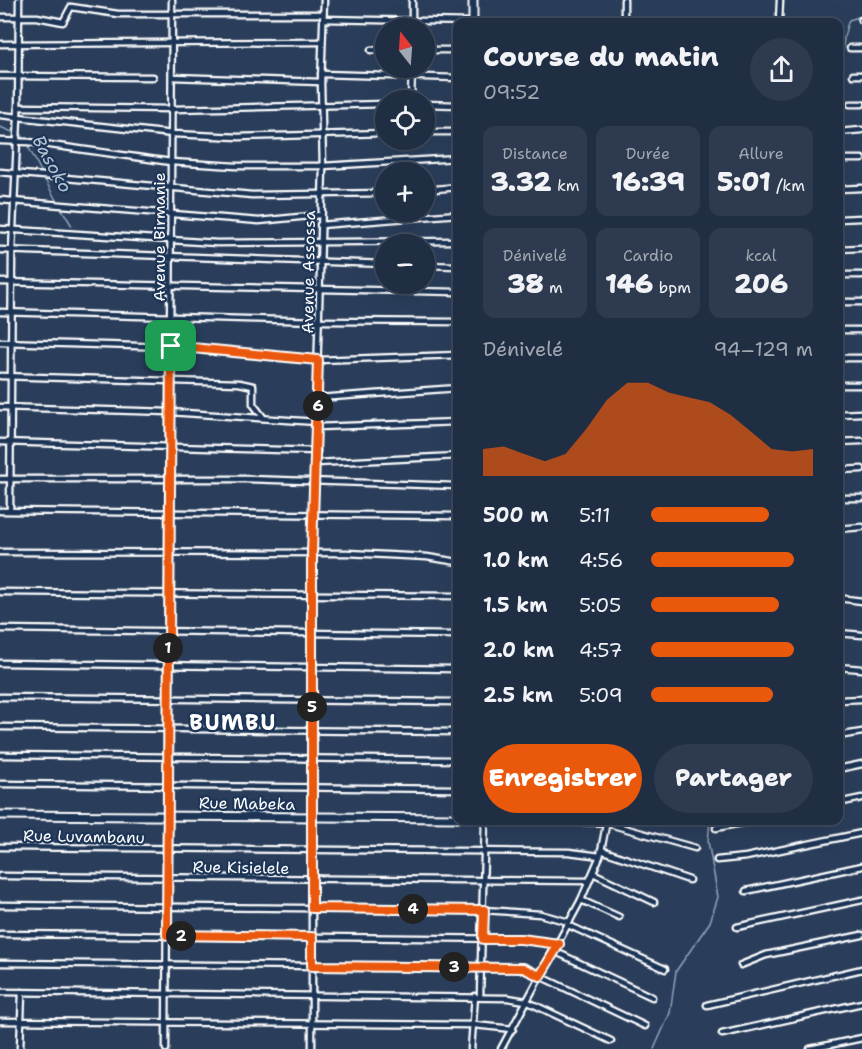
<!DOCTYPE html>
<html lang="fr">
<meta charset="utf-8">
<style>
body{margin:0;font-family:"Shantell Sans",sans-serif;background:#2d3a4f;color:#f1f3f6;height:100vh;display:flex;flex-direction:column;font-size:22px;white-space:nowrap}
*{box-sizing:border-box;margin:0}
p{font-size:20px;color:#a2a8b2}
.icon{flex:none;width:33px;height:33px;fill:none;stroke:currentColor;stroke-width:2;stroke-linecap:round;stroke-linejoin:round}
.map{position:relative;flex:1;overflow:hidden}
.panel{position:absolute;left:453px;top:18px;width:390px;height:807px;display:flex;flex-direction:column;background:#202e44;border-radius:12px;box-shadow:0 6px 24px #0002,0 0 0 2px #3d4a5d}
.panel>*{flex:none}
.needle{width:39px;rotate:343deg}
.buttons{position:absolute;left:375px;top:18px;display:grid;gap:12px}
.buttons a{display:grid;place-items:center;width:60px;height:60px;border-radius:50%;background:#202e44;box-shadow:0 6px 24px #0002,0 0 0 2px #3d4a5d;font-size:30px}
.pin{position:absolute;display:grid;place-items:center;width:51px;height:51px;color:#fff;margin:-26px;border-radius:12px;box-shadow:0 3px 9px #0006}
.km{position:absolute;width:30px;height:30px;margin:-15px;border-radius:50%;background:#222;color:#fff;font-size:16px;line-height:30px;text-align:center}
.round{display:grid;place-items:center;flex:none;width:63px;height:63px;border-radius:32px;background:#2d3a4f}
.head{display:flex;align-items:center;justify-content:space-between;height:102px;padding:0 30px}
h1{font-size:27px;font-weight:800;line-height:45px}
.figures{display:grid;grid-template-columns:repeat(3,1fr);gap:9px;height:102px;padding:6px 30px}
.figures div{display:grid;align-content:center;border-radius:12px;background:#2d3a4f;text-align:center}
.figures b{font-size:26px;font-weight:800}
.figures small{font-size:16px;font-weight:400}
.figures p{font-size:16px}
.chart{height:168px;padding:12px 30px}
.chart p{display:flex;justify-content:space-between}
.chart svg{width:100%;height:108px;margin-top:6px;fill:#ea580c;opacity:.7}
.action{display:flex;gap:12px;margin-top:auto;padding:12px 30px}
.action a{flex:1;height:69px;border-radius:36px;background:#ea580c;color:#fff;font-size:24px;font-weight:800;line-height:69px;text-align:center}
.action a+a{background:#2d3a4f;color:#f1f3f6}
ul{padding:0 30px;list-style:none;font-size:20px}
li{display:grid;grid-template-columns:96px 72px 1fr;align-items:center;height:45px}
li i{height:15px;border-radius:8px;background:#ea580c}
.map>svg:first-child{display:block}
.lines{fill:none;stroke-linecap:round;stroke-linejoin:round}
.stream{stroke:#8fa7ba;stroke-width:1.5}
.street-casing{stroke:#fff;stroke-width:9}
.secondary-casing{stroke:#fff;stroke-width:11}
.street{stroke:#1d3557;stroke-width:4.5}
.secondary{stroke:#1d3557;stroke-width:7}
.route-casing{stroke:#fff;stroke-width:12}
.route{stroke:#ea580c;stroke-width:8}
.labels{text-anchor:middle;stroke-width:4.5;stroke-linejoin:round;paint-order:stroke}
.street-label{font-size:16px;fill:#fff;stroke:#1d3557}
.water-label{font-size:18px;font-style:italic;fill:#b4c4d1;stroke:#1d3557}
.district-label{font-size:22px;font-weight:bold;letter-spacing:1.5px;fill:#fff;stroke:#1d3557}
</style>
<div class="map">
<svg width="862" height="1049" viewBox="0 0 862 1049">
<rect width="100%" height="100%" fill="#2a3e5b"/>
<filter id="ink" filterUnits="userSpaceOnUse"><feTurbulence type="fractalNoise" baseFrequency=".0167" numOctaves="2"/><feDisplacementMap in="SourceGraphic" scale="12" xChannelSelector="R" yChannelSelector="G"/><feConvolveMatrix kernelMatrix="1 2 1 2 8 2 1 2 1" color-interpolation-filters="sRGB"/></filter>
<g filter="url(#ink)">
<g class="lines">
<g class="stream">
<path d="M838,100c6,-27 1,-55 11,-80l13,-4"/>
<path d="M838,118l4,20 -4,29"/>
<path d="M0,127l15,6"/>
<path d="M19,134l3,1 20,38"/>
<path d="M44,178l13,24"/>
<path d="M60,206l12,20"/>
<path d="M654,1049l16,-36 6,-42 34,-49 8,-25 -10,-56 2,-21"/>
</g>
<g class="street-casing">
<g id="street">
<path d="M412,0v28"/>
<path d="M0,17h37l26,5 8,-15 47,7h205"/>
<path d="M323,19l150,3"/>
<path d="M861,20h1"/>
<path d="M624,22v-22"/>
<path d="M779,22l1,-22"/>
<path d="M0,44l322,-2"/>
<path d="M850,48h12"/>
<path d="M371,50h15"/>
<path d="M424,50h34"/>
<path d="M321,74l137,4"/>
<path d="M853,75h9"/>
<path d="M0,76l153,1"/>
<path d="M172,77l149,5"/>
<path d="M411,100l1,-32"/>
<path d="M424,104l34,1"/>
<path d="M850,104h12"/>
<path d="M18,107l155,2 213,-5"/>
<path d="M0,115l173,19 66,3 147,-4"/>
<path d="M424,132h34"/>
<path d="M838,132l24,-2"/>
<path d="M0,141l29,1 142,20 65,4h87l135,-8"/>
<path d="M846,159h16"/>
<path d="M0,172l252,23 134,-2"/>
<path d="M838,189l24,-1"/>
<path d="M424,190l34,-3"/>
<path d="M0,200l259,21 61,-6"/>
<path d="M838,219l24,-1"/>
<path d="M320,225l138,-11"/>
<path d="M0,229l217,14 241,-2"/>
<path d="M838,249l24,-1"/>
<path d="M0,250l386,14"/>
<path d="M424,265l34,1"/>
<path d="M838,275h24"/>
<path d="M0,282l458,10"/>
<path d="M838,302h24"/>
<path d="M0,312l319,9 139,1"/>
<path d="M838,330h24"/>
<path d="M0,342l171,5 147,13 140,-5"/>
<path d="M838,358h24"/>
<path d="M0,376l239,7 14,3v18l10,13"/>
<path d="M838,385h24"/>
<path d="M318,398l140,-10"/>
<path d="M0,407l170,5 147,10"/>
<path d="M838,414l24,-1"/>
<path d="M317,427l141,-5"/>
<path d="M0,442l317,9"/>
<path d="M838,442l24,-1"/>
<path d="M316,463l142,-7"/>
<path d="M838,470l24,-1"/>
<path d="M0,479h245l213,7"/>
<path d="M838,498h24"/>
<path d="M10,510l2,-259 6,-133 1,-118"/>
<path d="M0,511l458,5"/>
<path d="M838,529l24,-2"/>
<path d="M0,552l347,1 80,4 31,5"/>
<path d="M0,592l458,4"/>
<path d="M838,598l24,3"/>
<path d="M0,629l458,6"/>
<path d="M838,633l24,2"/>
<path d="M0,663l458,6"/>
<path d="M838,667l24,2"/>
<path d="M0,697l458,5"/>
<path d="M838,700l24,-1"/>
<path d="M0,727l458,5"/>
<path d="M838,736l24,-4"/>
<path d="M0,755l458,5"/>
<path d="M838,769l24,-5"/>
<path d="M0,784l458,5"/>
<path d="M838,803l24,-5"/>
<path d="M541,820l65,3 89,25"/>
<path d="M716,828l40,-8"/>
<path d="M0,847l569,5 31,4"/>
<path d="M601,850l88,30"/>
<path d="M717,860l29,-3 116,-24"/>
<path d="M593,873l61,29"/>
<path d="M0,876l589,5"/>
<path d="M746,891l116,-25"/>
<path d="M581,900l38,17"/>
<path d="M0,905l484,5 56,4 29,8"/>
<path d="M568,925l97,44"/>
<path d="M737,927l125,-27"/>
<path d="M0,934l521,5 38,5"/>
<path d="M554,951l98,46"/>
<path d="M0,963l523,5 122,58"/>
<path d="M741,965l25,-10 96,-20"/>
<path d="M0,992l508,6 18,3 85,40"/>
<path d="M480,996l5,-176"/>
<path d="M707,1005l155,-36"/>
<path d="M0,1021l474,4 39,4"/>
<path d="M722,1034l140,-31"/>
<path d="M20,1049l2,-57"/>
<path d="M166,1049l6,-1049"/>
<path d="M312,1049v-496l11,-386 -2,-85 3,-82"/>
<path d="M471,1049l4,-53"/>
<path d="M501,1049l80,-149 19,-44 7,-36"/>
<path d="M810,1049l52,-11"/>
</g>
</g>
<g class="secondary-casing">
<g id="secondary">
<path d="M473,0v22"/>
<path d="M0,815l458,3"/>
</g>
</g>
<use href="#street" class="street"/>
<use href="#secondary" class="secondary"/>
</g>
</g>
<g class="lines" filter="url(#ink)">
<g class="route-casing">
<path id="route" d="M171,346l147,14 -6,193v355l172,2 -1,29h38l38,5 -19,32 -17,-8 -211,-2v-29l-145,-2z"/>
</g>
<use href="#route" class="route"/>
</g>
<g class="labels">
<g class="street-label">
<text transform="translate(159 237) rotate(-90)" y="6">Avenue Birmanie</text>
<text transform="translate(308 272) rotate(-89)" y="6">Avenue Assossa</text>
<text transform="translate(247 803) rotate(1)" y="6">Rue Mabeka</text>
<text transform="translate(84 836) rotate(1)" y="6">Rue Luvambanu</text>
<text transform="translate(241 867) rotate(1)" y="6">Rue Kisielele</text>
</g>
<g class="water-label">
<text transform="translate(52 164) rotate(61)" y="6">Basoko</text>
</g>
<g class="district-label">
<text x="233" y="730">BUMBU</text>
</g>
</g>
</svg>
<div class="buttons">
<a><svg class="needle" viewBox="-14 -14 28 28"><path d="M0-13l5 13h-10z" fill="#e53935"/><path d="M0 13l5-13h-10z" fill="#a2a8b2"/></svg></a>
<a><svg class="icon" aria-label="locate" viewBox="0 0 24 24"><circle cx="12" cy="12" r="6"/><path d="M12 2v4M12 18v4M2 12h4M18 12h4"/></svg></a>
<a>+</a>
<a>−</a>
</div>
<div class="pin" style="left:171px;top:346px;background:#1e9e55"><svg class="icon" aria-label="arrive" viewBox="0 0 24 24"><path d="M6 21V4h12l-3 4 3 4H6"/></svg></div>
<b class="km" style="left:168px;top:648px">1</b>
<b class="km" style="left:181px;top:936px">2</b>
<b class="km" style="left:454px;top:967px">3</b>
<b class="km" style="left:413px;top:909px">4</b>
<b class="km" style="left:312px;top:707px">5</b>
<b class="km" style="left:318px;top:406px">6</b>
<section class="panel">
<div class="head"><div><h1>Course du matin</h1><p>09:52</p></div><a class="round"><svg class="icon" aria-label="share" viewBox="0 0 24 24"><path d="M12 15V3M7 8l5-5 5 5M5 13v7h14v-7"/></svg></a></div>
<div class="figures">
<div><p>Distance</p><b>3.32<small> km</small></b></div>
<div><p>Durée</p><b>16:39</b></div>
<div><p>Allure</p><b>5:01<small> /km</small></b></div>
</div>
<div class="figures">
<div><p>Dénivelé</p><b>38<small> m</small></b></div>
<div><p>Cardio</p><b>146<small> bpm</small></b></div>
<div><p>kcal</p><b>206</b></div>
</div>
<div class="chart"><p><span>Dénivelé</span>94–129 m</p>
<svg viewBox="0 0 160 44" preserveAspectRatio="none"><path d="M0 44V33L10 32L20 35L30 38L40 35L50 25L60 13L70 6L80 6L90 10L100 12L110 14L120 19L130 26L140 33L150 34L160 33V44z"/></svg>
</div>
<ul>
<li><b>500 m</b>5:11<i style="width:73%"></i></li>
<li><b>1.0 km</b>4:56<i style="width:88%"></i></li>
<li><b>1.5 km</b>5:05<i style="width:79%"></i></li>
<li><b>2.0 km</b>4:57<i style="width:88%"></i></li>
<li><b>2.5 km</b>5:09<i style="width:75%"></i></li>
</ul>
<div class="action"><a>Enregistrer</a><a>Partager</a></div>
</section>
</div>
